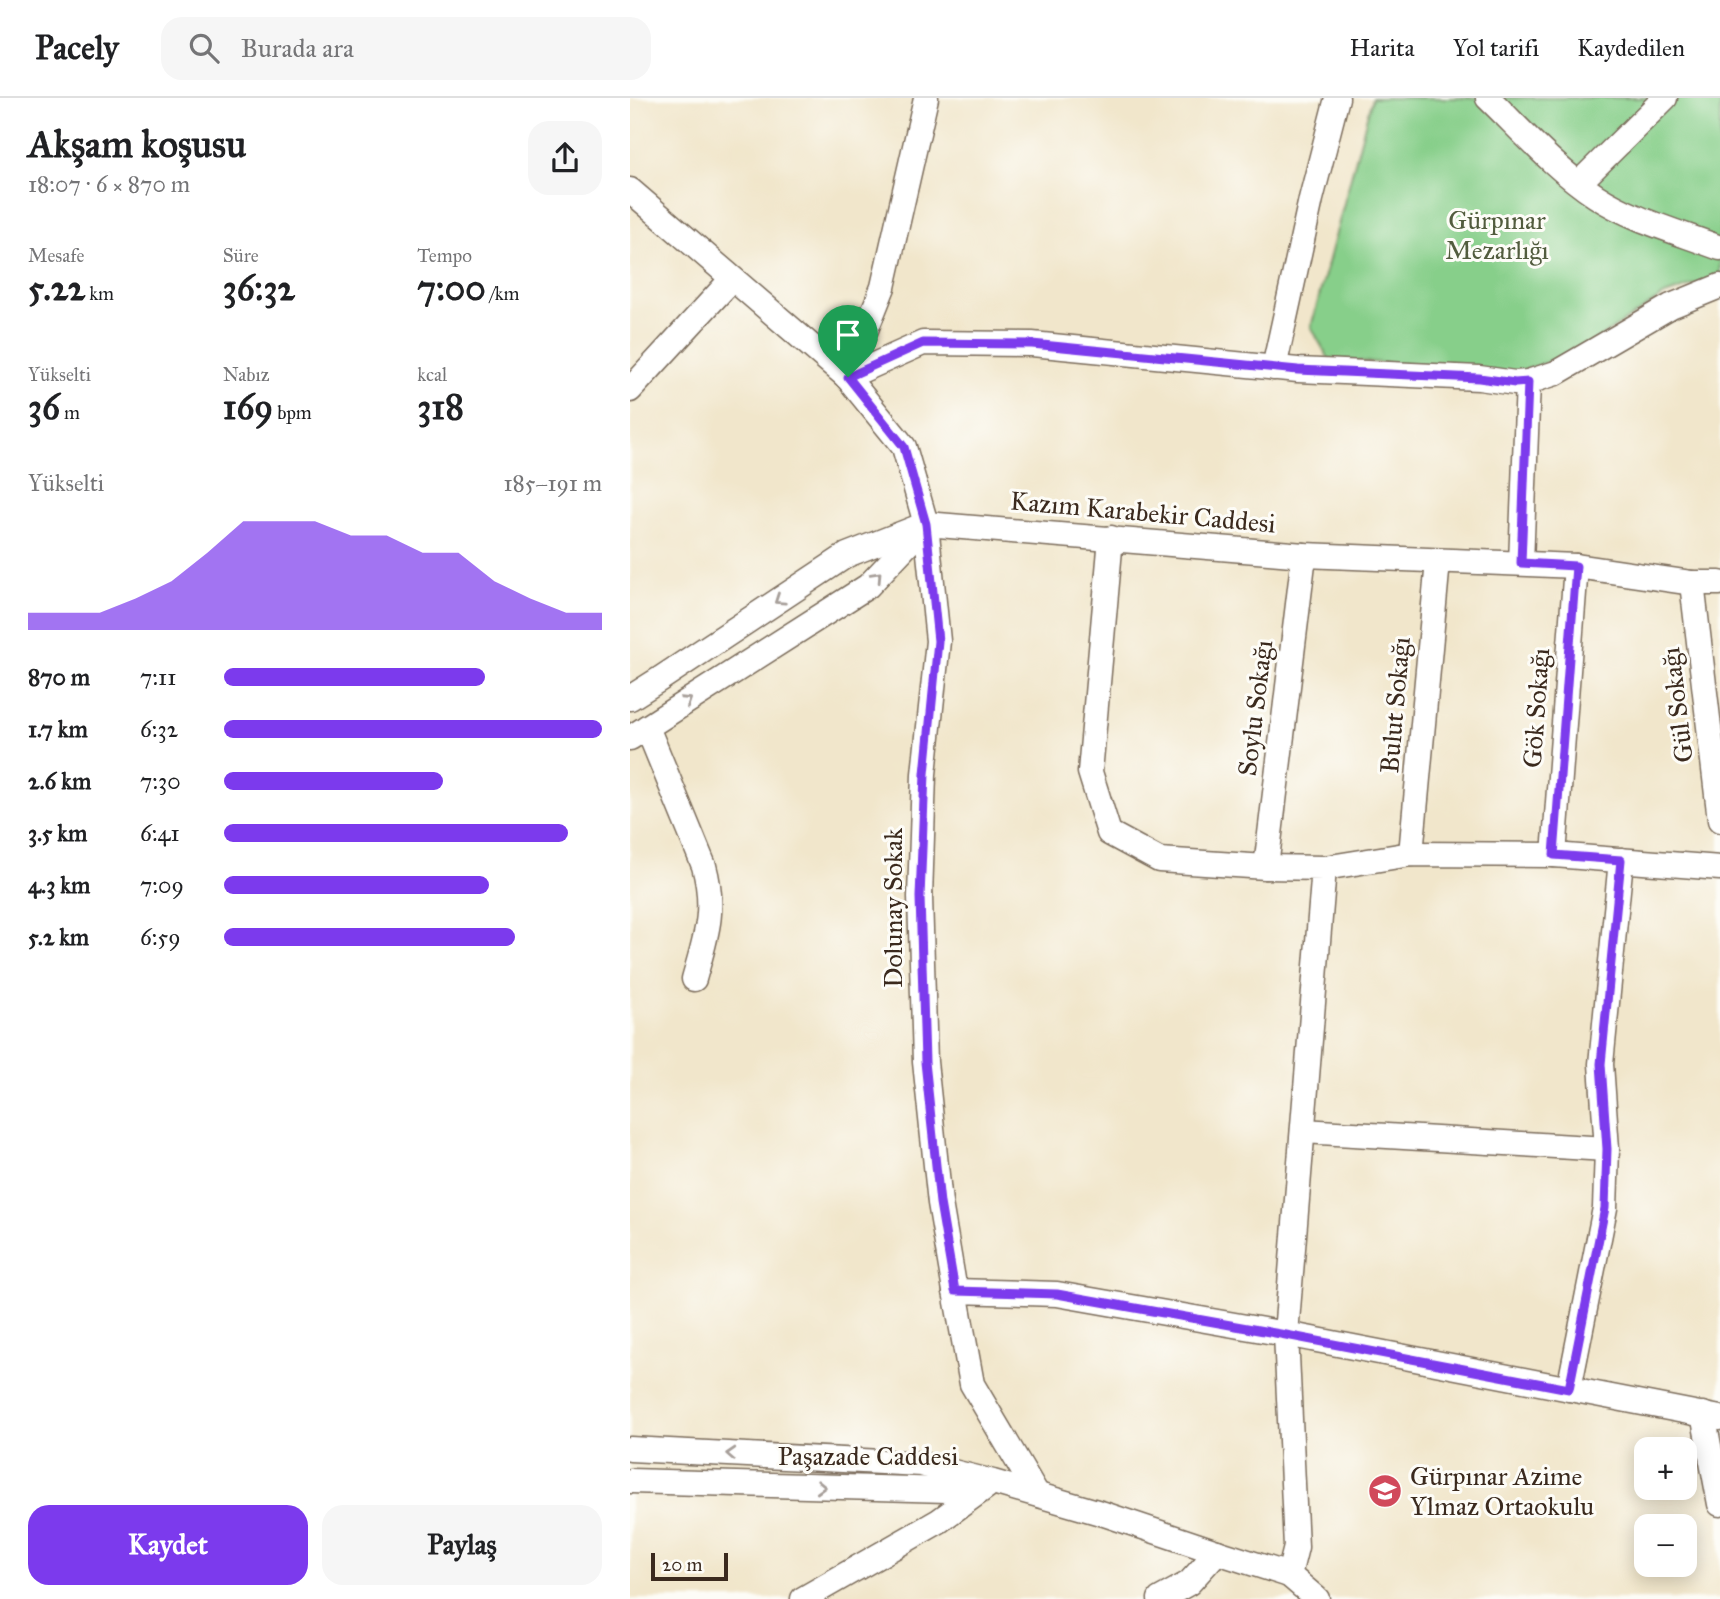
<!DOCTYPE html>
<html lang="tr">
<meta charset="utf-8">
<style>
body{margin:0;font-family:"IM FELL Great Primer",serif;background:#f6f6f6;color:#202124;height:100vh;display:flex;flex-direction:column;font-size:26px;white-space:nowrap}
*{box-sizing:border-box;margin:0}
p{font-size:23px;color:#757577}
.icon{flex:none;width:38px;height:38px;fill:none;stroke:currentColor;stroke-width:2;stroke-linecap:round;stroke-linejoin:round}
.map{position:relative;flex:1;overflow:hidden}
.drawer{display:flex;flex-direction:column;background:#fff;width:630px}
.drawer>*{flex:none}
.buttons{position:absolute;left:1004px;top:1339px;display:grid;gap:14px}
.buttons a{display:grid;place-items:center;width:63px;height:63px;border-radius:14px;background:#fff;box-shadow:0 4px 18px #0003;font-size:35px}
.scale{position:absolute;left:21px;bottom:18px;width:77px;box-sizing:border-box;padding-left:7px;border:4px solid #3b2a1e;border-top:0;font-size:19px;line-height:24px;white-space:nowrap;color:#3b2a1e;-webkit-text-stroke:5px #fdfcf7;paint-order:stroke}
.pin{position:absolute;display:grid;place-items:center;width:60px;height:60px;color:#fff;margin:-72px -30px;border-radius:50% 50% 50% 0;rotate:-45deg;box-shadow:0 0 7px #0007}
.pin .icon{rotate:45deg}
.round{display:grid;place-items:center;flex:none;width:74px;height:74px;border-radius:21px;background:#f6f6f6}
.head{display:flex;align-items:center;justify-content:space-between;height:119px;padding:0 28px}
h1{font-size:38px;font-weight:700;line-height:52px}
.metrics{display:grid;grid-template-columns:repeat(3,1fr);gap:10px;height:119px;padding:7px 28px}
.metrics div{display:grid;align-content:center}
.metrics b{font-size:35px;font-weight:700}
.metrics small{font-size:19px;font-weight:400}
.metrics p{font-size:19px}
.chart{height:196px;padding:14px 28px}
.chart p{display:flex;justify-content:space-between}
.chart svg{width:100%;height:126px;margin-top:7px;fill:#7c3aed;opacity:.7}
.cta{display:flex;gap:14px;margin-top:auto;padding:14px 28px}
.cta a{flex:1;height:80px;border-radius:21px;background:#7c3aed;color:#fff;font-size:28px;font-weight:700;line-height:80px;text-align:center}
.cta a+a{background:#f6f6f6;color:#202124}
ul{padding:0 28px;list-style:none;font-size:23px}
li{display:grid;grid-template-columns:112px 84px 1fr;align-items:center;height:52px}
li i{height:18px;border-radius:9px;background:#7c3aed}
header{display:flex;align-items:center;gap:42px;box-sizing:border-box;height:98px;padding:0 35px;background:#fff;border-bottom:2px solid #e0e0e0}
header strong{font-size:33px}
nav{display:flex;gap:38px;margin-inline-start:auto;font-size:24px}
.search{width:490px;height:63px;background:#f6f6f6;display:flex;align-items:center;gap:18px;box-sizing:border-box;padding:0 24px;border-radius:21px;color:#757577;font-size:26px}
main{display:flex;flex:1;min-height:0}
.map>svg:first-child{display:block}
.green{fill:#87cf8a;stroke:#617c54;stroke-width:2}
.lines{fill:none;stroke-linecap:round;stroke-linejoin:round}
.minor-casing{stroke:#7b6c5b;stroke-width:27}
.minor{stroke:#fff;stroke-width:24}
.oneway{stroke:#a79f9a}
.route-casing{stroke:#fff;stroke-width:14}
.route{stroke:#7c3aed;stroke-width:9}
.labels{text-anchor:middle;stroke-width:6;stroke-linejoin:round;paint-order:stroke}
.park-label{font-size:26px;fill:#525c3e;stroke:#fdfcf7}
.street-label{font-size:26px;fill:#3b2a1e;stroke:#fdfcf7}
.poi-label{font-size:26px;fill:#3b2a1e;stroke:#fdfcf7;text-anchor:start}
</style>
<header>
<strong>Pacely</strong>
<div class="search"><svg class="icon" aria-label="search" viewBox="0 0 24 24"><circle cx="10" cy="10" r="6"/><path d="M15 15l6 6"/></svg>Burada ara</div>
<nav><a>Harita</a><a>Yol tarifi</a><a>Kaydedilen</a></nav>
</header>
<main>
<section class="drawer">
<div class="head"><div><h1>Akşam koşusu</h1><p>18:07 · 6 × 870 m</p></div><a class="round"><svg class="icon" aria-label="share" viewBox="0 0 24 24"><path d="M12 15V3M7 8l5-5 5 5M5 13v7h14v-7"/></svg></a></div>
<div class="metrics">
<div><p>Mesafe</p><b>5.22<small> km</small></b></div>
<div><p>Süre</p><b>36:32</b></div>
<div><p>Tempo</p><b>7:00<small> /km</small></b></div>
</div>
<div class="metrics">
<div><p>Yükselti</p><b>36<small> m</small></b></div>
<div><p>Nabız</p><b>169<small> bpm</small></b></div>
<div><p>kcal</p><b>318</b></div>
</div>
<div class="chart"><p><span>Yükselti</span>185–191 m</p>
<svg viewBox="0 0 160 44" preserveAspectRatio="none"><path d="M0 44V38L10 38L20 38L30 33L40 27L50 17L60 6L70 6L80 6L90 11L100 11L110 17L120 17L130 27L140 33L150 38L160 38V44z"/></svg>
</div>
<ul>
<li><b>870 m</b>7:11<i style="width:69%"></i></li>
<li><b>1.7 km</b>6:32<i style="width:100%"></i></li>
<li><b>2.6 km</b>7:30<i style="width:58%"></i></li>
<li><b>3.5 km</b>6:41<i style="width:91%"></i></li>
<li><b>4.3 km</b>7:09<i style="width:70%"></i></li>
<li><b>5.2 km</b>6:59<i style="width:77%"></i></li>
</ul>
<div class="cta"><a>Kaydet</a><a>Paylaş</a></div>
</section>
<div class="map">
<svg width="1090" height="1501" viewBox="0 0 1090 1501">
<rect width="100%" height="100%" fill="#fdfcf7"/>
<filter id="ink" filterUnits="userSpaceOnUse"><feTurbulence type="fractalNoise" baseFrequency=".0143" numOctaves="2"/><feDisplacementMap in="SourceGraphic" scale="14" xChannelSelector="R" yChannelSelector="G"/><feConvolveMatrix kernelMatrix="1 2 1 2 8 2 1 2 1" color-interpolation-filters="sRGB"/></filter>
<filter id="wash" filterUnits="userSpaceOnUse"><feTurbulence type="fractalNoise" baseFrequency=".00686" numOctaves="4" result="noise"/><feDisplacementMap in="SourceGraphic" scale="28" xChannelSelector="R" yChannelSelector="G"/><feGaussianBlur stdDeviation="1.57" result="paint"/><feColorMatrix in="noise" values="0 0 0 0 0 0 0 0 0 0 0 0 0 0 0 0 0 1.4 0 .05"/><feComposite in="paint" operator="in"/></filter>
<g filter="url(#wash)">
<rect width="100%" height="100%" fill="#f1e6cb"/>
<path class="green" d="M742,0h348v178l-55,19 -88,57 -61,21 -187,-14 -18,-32z"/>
</g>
<g filter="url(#ink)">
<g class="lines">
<g class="minor-casing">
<g id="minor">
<path d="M858,0c34,33 67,71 108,98 37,24 82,36 124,52"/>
<path d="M949,85l86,-85"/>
<path d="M0,92l217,187 57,70 22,77 12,117 -14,133 -4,123 5,165 15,141 15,88"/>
<path d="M644,270l37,-169 26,-101"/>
<path d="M217,279l76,-34 109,1 266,26 181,8 36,5 13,-1 28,-9 115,-67 49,-20"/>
<path d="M217,279l36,-90 43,-189"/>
<path d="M0,292l102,-111"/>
<path d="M891,465l7,-181"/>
<path d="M1062,485l28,237"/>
<path d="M0,600l30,-19 187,-124 79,-31 378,31 272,11 116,17h28"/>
<path d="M17,629l57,139c12,44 2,70 -10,113"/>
<path d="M0,640l238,-152 53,-56"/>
<path d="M781,756l27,-293"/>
<path d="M924,757l22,-289"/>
<path d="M636,769l38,-312"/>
<path d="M694,770l87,-14 143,1 166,13"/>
<path d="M673,1033l304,18"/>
<path d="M939,1291l36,-181 2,-59 -6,-85 20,-204"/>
<path d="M1073,1316l17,90"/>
<path d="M0,1351l291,15 72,18 111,32 113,38 72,23 28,24"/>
<path d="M0,1383l317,9 38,-7"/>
<path d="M407,1396l-65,-110 -17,-93 102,3 229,40 38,-466 -58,-1 -107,-7 -50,-27 -19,-61 21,-234"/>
<path d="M659,1477l7,-28 -10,-213 434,84"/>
<path d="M173,1501l136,-78 48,-35"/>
<path d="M530,1501l29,-16 28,-31"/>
</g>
</g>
<use href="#minor" class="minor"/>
</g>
<defs><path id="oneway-chevron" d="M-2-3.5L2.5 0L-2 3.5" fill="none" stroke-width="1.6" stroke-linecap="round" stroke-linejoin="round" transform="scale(1.75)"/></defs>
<g class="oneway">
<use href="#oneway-chevron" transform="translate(247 478) rotate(-47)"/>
<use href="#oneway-chevron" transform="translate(149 502) rotate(146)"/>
<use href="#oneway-chevron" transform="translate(57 603) rotate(-33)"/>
<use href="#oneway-chevron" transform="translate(101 1356) rotate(-177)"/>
<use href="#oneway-chevron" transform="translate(191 1389) rotate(2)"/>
</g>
</g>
<g class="lines" filter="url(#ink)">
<g class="route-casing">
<path id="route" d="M293,245l109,1 266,26 181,8 36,5 13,-1 -7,181 55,3 -22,289 67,5 -20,204 6,85 -2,59 -36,181 -283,-54 -229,-41 -102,-3 -15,-88 -15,-141 -5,-165 5,-123 13,-133 -12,-117 -22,-77 -56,-70z"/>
</g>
<use href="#route" class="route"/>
</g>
<defs>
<g id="school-disc" transform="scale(1.75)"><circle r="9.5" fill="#d1495b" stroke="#fdfcf7"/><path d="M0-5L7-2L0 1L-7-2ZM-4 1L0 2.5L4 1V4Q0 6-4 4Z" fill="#fff"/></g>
</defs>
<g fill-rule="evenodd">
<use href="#school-disc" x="755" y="1393"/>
</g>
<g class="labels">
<g class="park-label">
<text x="867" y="131">Gürpınar<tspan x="867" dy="30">Mezarlığı</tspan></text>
</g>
<g class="street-label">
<text transform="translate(513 414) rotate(5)" y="9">Kazım Karabekir Caddesi</text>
<text transform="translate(765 607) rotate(-85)" y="9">Bulut Sokağı</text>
<text transform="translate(1047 607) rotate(-97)" y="9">Gül Sokağı</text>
<text transform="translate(625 610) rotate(-83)" y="9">Soylu Sokağı</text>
<text transform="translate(906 610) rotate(-86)" y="9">Gök Sokağı</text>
<text transform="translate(263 810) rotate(-90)" y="9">Dolunay Sokak</text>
<text x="238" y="1367">Paşazade Caddesi</text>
</g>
<g class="poi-label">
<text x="780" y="1387">Gürpınar Azime<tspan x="780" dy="30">Ylmaz Ortaokulu</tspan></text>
</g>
</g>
</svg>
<div class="buttons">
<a>+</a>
<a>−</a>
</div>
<div class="scale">20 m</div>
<div class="pin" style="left:218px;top:279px;background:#1e9e55"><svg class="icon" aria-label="arrive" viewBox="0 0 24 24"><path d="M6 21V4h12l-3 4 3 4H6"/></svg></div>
</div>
</main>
